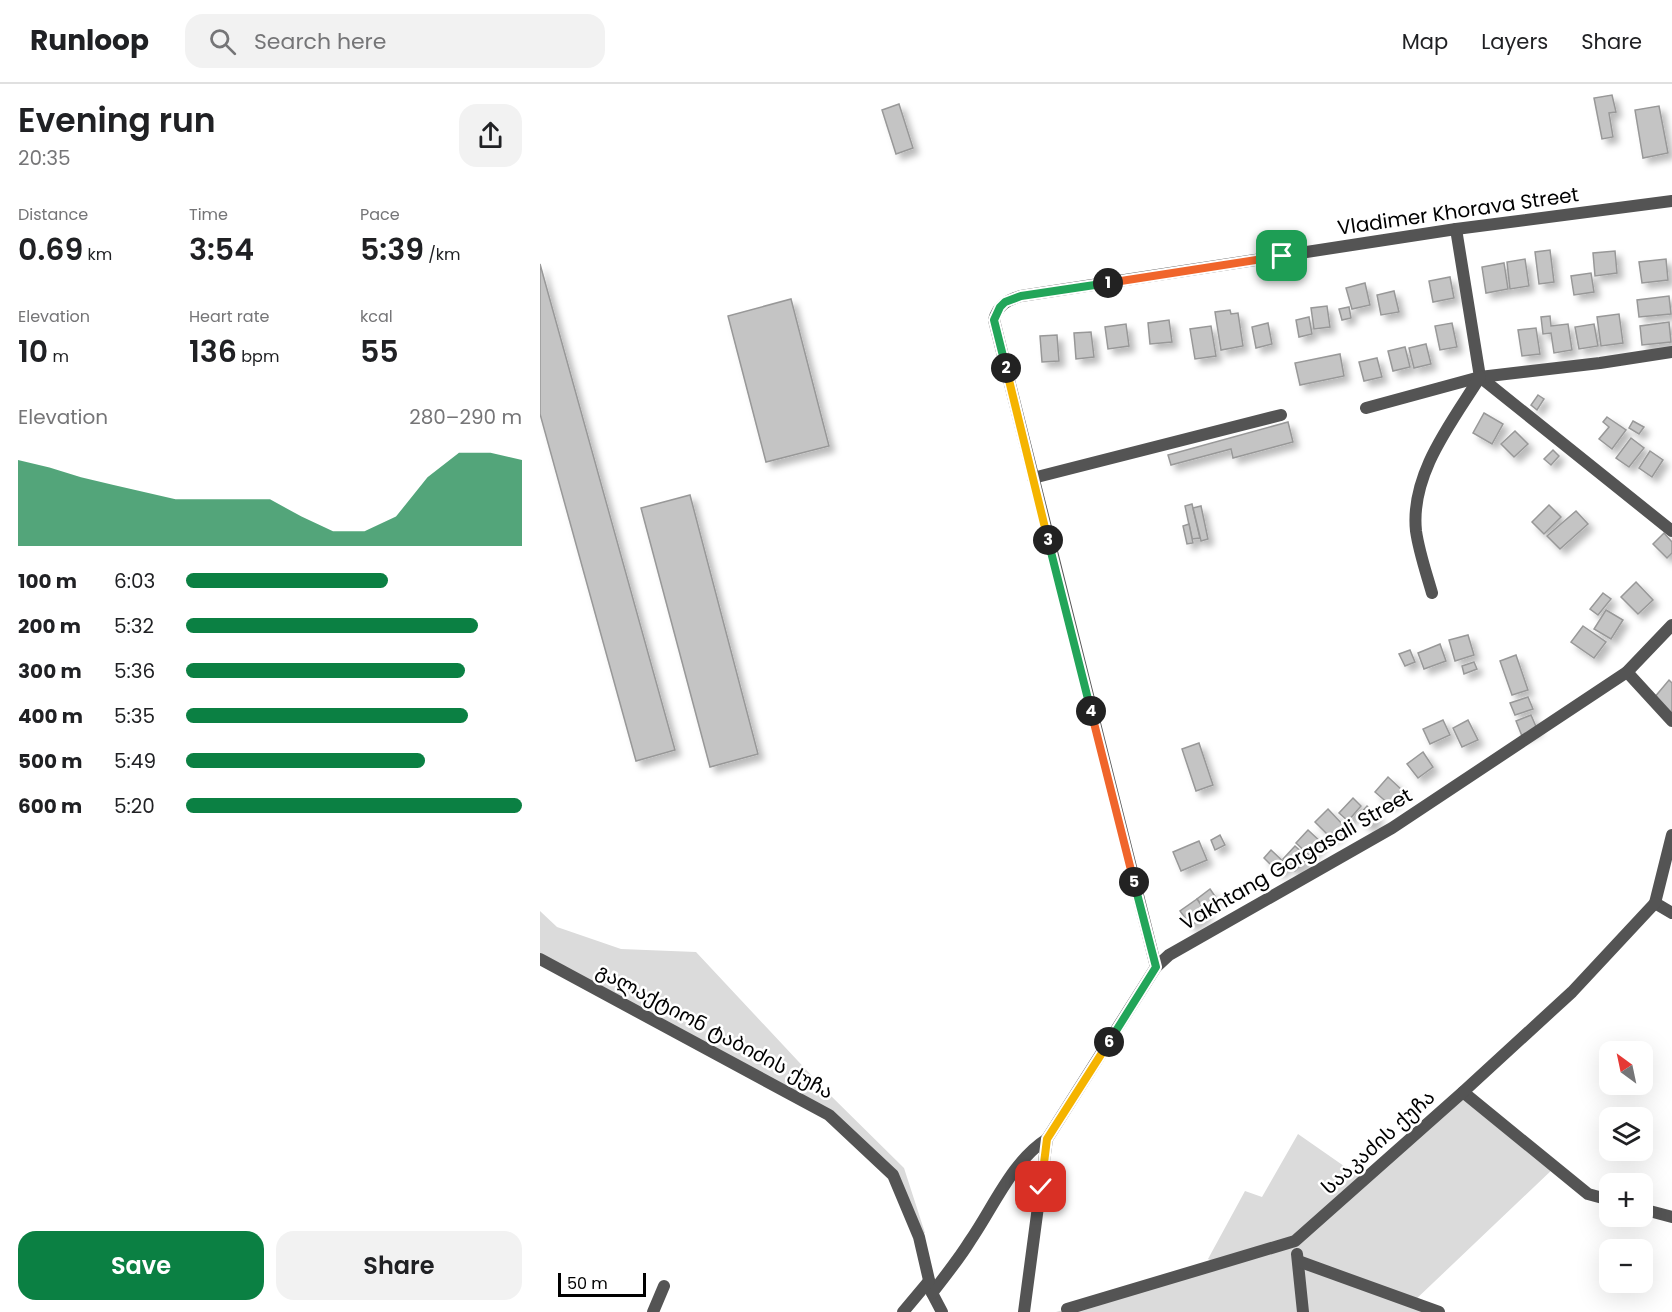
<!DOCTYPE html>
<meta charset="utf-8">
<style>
body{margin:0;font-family:Poppins,"Noto Sans Georgian",sans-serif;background:#f2f2f2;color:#202124;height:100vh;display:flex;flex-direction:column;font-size:22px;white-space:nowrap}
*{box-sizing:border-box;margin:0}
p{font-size:20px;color:#757577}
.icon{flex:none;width:33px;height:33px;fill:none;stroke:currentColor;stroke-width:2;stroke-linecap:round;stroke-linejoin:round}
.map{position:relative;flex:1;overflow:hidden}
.panel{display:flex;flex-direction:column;background:#fff;width:540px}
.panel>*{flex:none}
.needle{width:39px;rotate:327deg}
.tools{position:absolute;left:1059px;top:957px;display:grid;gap:12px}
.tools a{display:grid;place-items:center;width:54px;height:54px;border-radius:12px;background:#fff;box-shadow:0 6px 24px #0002;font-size:30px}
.scale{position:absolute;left:18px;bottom:15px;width:88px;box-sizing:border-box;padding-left:6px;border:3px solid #000;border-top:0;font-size:16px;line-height:21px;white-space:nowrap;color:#000;-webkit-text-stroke:4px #fff;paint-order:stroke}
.pin{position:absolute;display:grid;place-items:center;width:51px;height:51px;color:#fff;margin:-26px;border-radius:12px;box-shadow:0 3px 9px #0006}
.km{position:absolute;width:30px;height:30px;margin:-15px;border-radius:50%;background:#222;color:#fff;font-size:16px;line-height:30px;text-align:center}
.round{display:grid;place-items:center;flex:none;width:63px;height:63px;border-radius:18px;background:#f2f2f2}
.head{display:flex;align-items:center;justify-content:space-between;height:102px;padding:0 18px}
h1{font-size:33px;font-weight:600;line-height:45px}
.metrics{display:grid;grid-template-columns:repeat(3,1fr);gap:9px;height:102px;padding:6px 18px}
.metrics div{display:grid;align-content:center}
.metrics b{font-size:30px;font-weight:600}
.metrics small{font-size:16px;font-weight:400}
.metrics p{font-size:16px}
.chart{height:168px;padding:12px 18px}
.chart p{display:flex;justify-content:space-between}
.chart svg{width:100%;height:108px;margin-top:6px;fill:#0b8043;opacity:.7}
.cta{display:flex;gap:12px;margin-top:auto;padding:12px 18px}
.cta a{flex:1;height:69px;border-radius:18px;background:#0b8043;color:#fff;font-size:24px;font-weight:600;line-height:69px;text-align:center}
.cta a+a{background:#f2f2f2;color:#202124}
ul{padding:0 18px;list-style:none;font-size:20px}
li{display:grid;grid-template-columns:96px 72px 1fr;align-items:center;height:45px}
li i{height:15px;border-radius:8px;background:#0b8043}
header{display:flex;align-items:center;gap:36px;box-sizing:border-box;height:84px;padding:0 30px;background:#fff;border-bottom:2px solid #e0e0e0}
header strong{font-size:28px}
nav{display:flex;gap:33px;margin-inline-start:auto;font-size:21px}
.search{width:420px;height:54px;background:#f2f2f2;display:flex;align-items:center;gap:15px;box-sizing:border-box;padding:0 21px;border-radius:18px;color:#757577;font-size:22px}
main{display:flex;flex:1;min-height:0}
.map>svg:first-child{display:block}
.green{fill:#dbdbdb}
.building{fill:#c4c4c4;stroke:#989898;stroke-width:1.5;filter:url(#shadow)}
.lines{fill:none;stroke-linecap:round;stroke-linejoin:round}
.street{stroke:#545454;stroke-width:12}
.split-1-casing{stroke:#fff;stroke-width:12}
.split-2-casing{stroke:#fff;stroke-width:12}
.split-3-casing{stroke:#fff;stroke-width:12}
.split-4-casing{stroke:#fff;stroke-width:12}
.split-5-casing{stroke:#fff;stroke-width:12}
.split-6-casing{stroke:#fff;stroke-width:12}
.split-7-casing{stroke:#fff;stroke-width:12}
.split-1{stroke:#f0652b;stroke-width:8}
.split-2{stroke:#22a559;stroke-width:8}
.split-3{stroke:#f5b400;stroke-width:8}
.split-4{stroke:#22a559;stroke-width:8}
.split-5{stroke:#f0652b;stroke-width:8}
.split-6{stroke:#22a559;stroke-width:8}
.split-7{stroke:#f5b400;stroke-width:8}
.labels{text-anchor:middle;stroke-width:5;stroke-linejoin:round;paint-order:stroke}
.street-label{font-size:20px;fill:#000;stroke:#fff}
</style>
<header>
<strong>Runloop</strong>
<div class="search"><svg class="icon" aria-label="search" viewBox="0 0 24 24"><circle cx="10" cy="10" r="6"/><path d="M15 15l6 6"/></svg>Search here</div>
<nav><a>Map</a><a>Layers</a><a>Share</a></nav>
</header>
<main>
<section class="panel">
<div class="head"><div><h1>Evening run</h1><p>20:35</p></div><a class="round"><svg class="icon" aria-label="share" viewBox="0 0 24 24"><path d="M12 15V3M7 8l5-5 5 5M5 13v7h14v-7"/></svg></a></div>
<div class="metrics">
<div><p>Distance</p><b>0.69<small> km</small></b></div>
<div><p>Time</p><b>3:54</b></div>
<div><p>Pace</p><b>5:39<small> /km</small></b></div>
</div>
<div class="metrics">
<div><p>Elevation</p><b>10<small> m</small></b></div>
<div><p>Heart rate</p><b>136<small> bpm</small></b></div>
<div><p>kcal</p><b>55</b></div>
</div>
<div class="chart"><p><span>Elevation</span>280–290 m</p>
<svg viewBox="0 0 160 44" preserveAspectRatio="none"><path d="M0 44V9L10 12L20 16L30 19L40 22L50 25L60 25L70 25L80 25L90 32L100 38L110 38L120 32L130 16L140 6L150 6L160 9V44z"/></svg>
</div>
<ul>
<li><b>100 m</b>6:03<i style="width:60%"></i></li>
<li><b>200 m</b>5:32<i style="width:87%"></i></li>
<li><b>300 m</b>5:36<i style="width:83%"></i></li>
<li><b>400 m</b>5:35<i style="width:84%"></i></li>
<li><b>500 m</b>5:49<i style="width:71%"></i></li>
<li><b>600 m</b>5:20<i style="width:100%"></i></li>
</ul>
<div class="cta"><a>Save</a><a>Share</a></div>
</section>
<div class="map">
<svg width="1132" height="1228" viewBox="0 0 1132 1228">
<defs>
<filter id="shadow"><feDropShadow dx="5.5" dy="5.5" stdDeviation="3" flood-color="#0004"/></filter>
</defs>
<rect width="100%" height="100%" fill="#fff"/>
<g class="green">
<path d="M0,827l17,16 64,22 75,3 130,139 78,77 21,65 -6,4 -26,-62 -64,-60 -289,-156z"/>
<path d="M923,1008l92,75 -142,135 26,10h-383l162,-48 -10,-5 37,-68 17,6 36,-63 66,46z"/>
</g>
<g class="building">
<path d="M1072,11l4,17 -7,1 4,24 -11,2 -8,-41z"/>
<path d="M359,20l14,44 -17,6 -14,-44z"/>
<path d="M1119,22l9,47 -25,5 -8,-48z"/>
<path d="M1010,166l4,32 -15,2 -4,-32z"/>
<path d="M1075,167l2,22 -22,3 -2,-23z"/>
<path d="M985,175l4,27 -19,3 -3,-27z"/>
<path d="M1126,175l2,21 -26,3 -3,-21z"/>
<path d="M964,179l4,26 -22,4 -4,-26z"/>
<path d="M0,180l135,486 -39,11 -96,-347z"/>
<path d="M1051,189l3,19 -20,3 -3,-19z"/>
<path d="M910,193l4,21 -21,4 -4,-21z"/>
<path d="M825,199l5,22 -18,4 -6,-21z"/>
<path d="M854,207l5,21 -18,3 -4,-20z"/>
<path d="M1129,212l2,18 -32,3 -2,-17z"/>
<path d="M251,215l38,147 -63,16 -38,-146z"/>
<path d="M787,222l3,21 -16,2 -3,-21z"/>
<path d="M809,223l2,11 -9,2 -3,-11z"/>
<path d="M690,226l1,4 7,-1 5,33 -22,4 -6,-38z"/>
<path d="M1079,230l4,29 -22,3 -4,-29z"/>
<path d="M1010,232l1,10 17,-2 4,26 -18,3 -3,-20 -8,1 -2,-17z"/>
<path d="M769,233l3,17 -13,3 -3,-17z"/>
<path d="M629,236l3,22 -22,2 -2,-21z"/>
<path d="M1129,238l2,20 -29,3 -2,-19z"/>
<path d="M728,239l4,21 -16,4 -4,-21z"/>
<path d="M912,239l5,24 -17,3 -5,-24z"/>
<path d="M586,240l3,22 -21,3 -3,-22z"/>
<path d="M1054,240l4,22 -19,3 -4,-22z"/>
<path d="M671,242l5,30 -21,3 -5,-30z"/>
<path d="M996,244l4,26 -18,2 -4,-26z"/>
<path d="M551,248l3,25 -18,2 -2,-26z"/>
<path d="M517,251l2,26 -17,1 -2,-26z"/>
<path d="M886,260l5,20 -17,4 -5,-20z"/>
<path d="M865,263l5,20 -17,4 -5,-20z"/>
<path d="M800,270l4,22 -44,9 -5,-22z"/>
<path d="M837,274l5,19 -18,4 -5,-19z"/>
<path d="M998,311l6,4 -7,11 -6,-5z"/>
<path d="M944,329l19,11 -11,20 -19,-11z"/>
<path d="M1067,333l19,13 -14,19 -13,-10 10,-12 -6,-5z"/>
<path d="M1093,337l11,6 -5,7 -10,-6z"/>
<path d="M748,338l5,20 -60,16 -2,-9 -60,16 -3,-10z"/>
<path d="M975,347l13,13 -14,13 -13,-13z"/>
<path d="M1091,354l13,10 -15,19 -13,-9z"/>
<path d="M1013,366l6,6 -8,9 -7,-6z"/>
<path d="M1110,367l13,9 -11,17 -13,-9z"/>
<path d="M150,411l68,259 -48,13 -69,-259z"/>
<path d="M652,420l8,34 -8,1 -7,-33z"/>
<path d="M1009,421l12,12 -17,17 -12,-12z"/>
<path d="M661,422l7,33 -7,2 -8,-33z"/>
<path d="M1036,427l12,13 -28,25 -13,-13z"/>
<path d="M649,440l4,19 -6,1 -4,-18z"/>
<path d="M1124,449l8,9v11l-5,5 -14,-14z"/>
<path d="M1096,498l17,18 -15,14 -17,-17z"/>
<path d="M1063,509l8,6 -13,16 -8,-6z"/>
<path d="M1066,526l17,10 -12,19 -17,-10z"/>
<path d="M1043,542l23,16 -12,16 -23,-16z"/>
<path d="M928,551l6,20 -19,6 -6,-21z"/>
<path d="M900,560l6,17 -22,8 -6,-16z"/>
<path d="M870,566l5,12 -10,4 -6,-12z"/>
<path d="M976,571l12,35 -16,5 -12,-34z"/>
<path d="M934,578l3,7 -13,5 -2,-8z"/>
<path d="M1129,596l3,3v30l-18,-15z"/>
<path d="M988,613l5,12 -18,6 -5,-12z"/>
<path d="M991,631l6,14 -15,7 -6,-15z"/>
<path d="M903,636l7,15 -20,9 -7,-15z"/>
<path d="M928,636l10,20 -16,7 -9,-19z"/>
<path d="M659,659l14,42 -17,6 -14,-42z"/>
<path d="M883,668l10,15 -15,11 -11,-14z"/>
<path d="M848,693l14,13 -12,15 -15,-13z"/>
<path d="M813,714l8,8 -13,15 -9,-8z"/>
<path d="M827,722l11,10 -9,11 -12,-10z"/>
<path d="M788,725l16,17 -12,13 -17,-17z"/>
<path d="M768,746l14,13 -12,13 -14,-13z"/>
<path d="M680,751l5,10 -10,5 -4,-10z"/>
<path d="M659,757l8,19 -26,11 -8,-19z"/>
<path d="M755,762l13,12 -13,13 -12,-12z"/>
<path d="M731,766l16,15 -8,8 -15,-15z"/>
<path d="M670,805l7,10 -14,9 -6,-9z"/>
<path d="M657,815l10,15 -16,12 -11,-15z"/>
</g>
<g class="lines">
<g class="street">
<path d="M916,145l24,148"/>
<path d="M940,293l192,154"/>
<path d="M826,324l114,-31 120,-14 72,-11"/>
<path d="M493,394l248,-63"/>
<path d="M892,509c-6,-21 -13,-41 -16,-62 -6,-57 36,-109 64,-154"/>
<path d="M1087,588l45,49"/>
<path d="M1132,751l-17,68 17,10"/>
<path d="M0,875l289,156 64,60 26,62 13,56 10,19"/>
<path d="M616,883l-162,-647c4,-15 13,-20 27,-24l435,-67 216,-28"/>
<path d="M923,1008l125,102 22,6"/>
<path d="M1102,1125l30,8"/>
<path d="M757,1170l6,58"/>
<path d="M758,1177l141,51"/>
<path d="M392,1209c13,-17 27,-34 38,-52 23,-33 42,-80 77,-102"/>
<path d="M527,1225l228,-68 168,-149 109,-100 83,-89"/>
<path d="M113,1228l11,-26"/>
<path d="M363,1228l26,-31"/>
<path d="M484,1228l23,-173 109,-172 13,-12 223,-127 235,-156 45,-47"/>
</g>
</g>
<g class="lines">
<g class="split-1-casing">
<path id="split-1" d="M568,199l174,-27"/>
</g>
<g class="split-2-casing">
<path id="split-2" d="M466,284l-12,-48 6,-13 5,-5 16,-6 87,-13"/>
</g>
<g class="split-3-casing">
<path id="split-3" d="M466,284l42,172"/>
</g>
<g class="split-4-casing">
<path id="split-4" d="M508,456l43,171"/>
</g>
<g class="split-5-casing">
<path id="split-5" d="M551,627l43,171"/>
</g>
<g class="split-6-casing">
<path id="split-6" d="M569,958l47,-75 -22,-85"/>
</g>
<g class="split-7-casing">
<path id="split-7" d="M501,1103l6,-48 62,-97"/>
</g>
<use href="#split-1" class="split-1"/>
<use href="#split-2" class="split-2"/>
<use href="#split-3" class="split-3"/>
<use href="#split-4" class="split-4"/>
<use href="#split-5" class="split-5"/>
<use href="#split-6" class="split-6"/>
<use href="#split-7" class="split-7"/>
</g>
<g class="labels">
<g class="street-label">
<text transform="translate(918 127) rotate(-8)" y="7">Vladimer Khorava Street</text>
<text transform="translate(756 775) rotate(-30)" y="7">Vakhtang Gorgasali Street</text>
<text transform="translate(175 947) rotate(28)" y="7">გალაქტიონ ტაბიძის ქუჩა</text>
<text transform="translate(838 1058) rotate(-42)" y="7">სააკაძის ქუჩა</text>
</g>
</g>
</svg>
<div class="tools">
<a><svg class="needle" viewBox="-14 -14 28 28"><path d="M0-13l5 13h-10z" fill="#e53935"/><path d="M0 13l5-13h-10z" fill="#757577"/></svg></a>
<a><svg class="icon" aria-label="layers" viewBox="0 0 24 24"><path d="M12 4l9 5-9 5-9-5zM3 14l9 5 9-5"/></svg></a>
<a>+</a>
<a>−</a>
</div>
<div class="scale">50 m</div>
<div class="pin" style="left:742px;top:172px;background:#1e9e55"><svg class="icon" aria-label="arrive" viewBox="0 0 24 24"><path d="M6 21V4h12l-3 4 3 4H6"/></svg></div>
<div class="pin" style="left:501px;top:1103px;background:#d93025"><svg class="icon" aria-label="check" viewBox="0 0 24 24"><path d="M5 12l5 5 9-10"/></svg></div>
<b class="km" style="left:568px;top:199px">1</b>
<b class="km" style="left:466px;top:284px">2</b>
<b class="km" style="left:508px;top:456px">3</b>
<b class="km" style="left:551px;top:627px">4</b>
<b class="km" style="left:594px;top:798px">5</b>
<b class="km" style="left:569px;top:958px">6</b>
</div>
</main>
